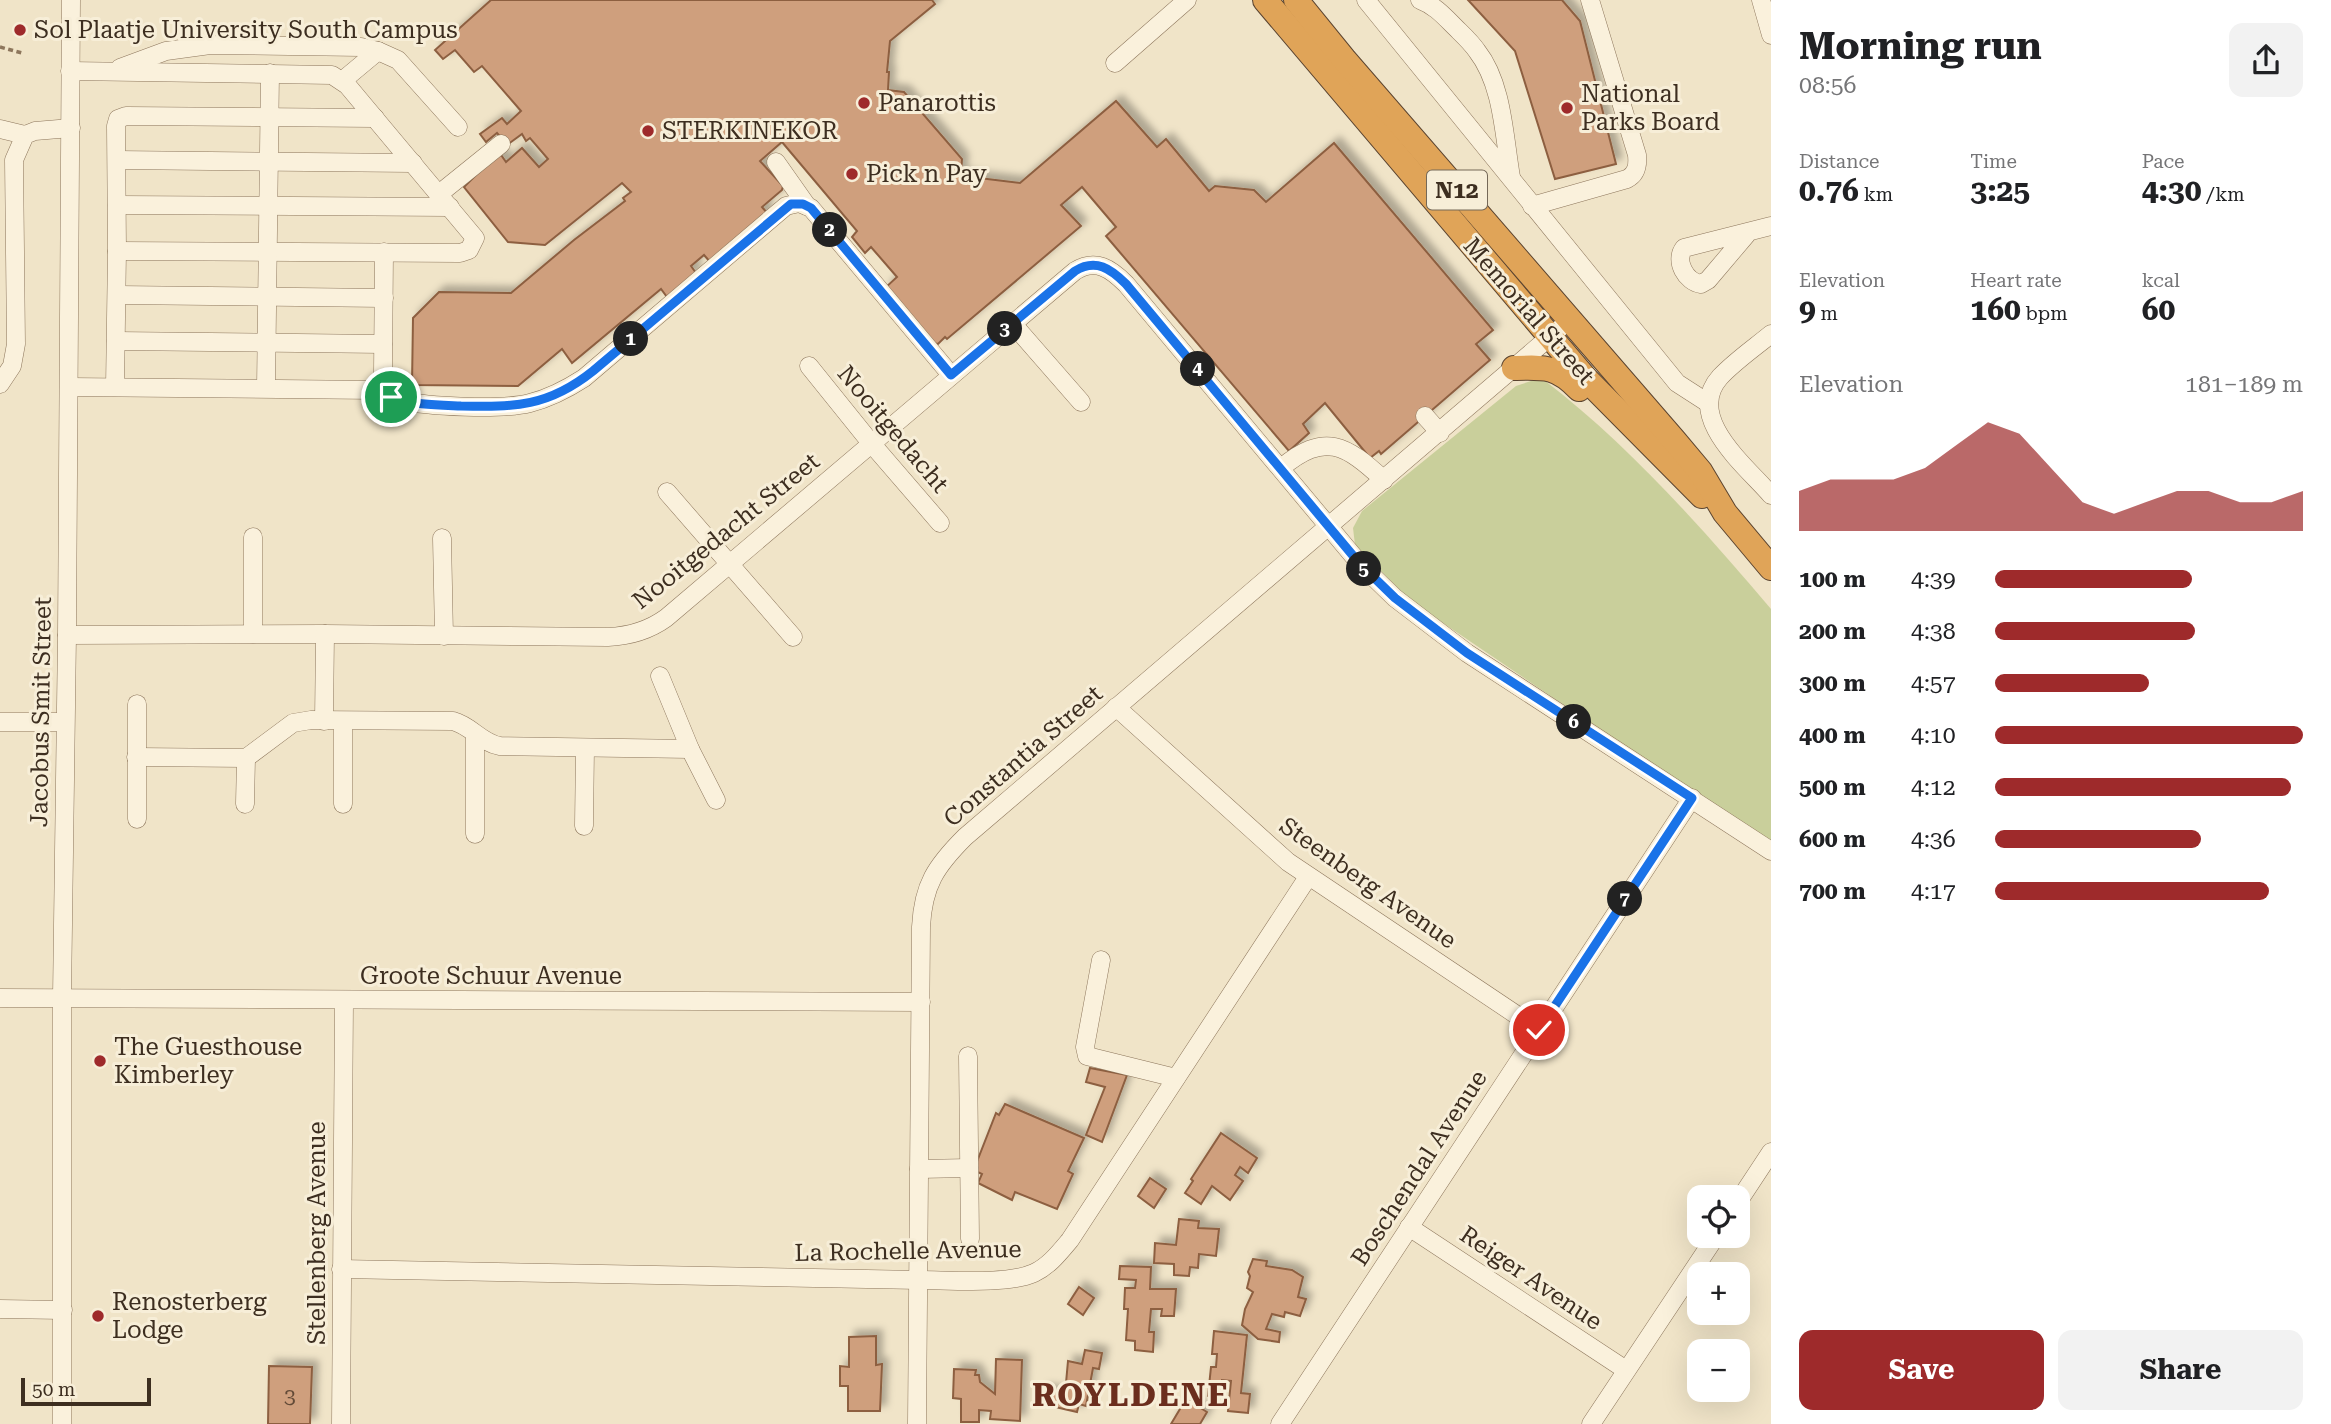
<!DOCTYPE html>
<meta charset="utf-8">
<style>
body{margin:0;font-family:"Roboto Serif",serif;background:#f2f2f2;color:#202124;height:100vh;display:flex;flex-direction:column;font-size:26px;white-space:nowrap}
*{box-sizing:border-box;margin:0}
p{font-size:23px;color:#757577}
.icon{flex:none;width:38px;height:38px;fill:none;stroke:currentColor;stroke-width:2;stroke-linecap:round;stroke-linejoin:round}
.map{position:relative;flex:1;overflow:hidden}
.sheet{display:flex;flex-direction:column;background:#fff;width:560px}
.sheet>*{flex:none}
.controls{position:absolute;left:1687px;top:1185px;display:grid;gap:14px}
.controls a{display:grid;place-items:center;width:63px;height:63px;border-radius:14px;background:#fff;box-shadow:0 7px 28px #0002;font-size:35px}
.scale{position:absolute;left:21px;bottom:18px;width:130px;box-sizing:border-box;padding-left:7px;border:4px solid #3d2e20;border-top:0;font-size:19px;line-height:24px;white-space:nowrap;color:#3d2e20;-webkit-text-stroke:5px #f7eed8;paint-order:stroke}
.pin{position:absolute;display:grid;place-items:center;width:60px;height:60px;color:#fff;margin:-30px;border:4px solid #fff;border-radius:50%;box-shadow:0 2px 7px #0007}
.km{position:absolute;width:35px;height:35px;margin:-18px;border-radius:50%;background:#222;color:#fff;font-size:19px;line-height:35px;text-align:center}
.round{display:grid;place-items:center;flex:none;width:74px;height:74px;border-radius:14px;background:#f2f2f2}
.headline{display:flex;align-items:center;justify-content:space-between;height:119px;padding:0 28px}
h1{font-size:38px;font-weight:700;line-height:52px}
.stats{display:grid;grid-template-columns:repeat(3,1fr);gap:10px;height:119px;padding:7px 28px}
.stats div{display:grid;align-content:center}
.stats b{font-size:30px;font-weight:700}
.stats small{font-size:19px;font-weight:400}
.stats p{font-size:19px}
.chart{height:196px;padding:14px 28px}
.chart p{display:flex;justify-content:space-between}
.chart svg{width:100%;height:126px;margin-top:7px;fill:#9e2a2b;opacity:.7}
.primary-button{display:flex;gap:14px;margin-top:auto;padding:14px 28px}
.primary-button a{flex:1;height:80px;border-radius:14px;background:#9e2a2b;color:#fff;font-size:28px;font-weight:700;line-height:80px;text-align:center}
.primary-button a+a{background:#f2f2f2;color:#202124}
ul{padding:0 28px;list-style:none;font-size:23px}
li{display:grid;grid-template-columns:112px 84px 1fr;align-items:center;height:52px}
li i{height:18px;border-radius:9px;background:#9e2a2b}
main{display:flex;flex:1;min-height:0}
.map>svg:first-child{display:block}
.green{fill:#c9cf9b}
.building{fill:#cf9f7d;stroke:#8d5f41;stroke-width:2;filter:url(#shadow)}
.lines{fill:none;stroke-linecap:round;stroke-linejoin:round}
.minor-casing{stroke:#8d765c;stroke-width:19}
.highway-casing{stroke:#5b4430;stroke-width:26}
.path{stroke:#8d765c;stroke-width:3.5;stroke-dasharray:5 3.5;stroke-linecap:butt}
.minor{stroke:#faf1dc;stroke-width:18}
.highway{stroke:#e0a458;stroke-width:24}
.route-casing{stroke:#fff;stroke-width:14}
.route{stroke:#1a73e8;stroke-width:9}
.poi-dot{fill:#9e2a2b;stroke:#f7eed8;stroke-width:2.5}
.labels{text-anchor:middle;stroke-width:6;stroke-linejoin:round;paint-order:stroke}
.number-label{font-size:21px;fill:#624a37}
.shield{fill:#f7eed8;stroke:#756857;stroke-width:2}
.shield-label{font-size:23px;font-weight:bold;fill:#3d2e20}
.poi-label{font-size:24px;fill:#3d2e20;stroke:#f7eed8;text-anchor:start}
.street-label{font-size:24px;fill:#3d2e20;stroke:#f7eed8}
.district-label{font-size:32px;font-weight:bold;letter-spacing:2px;fill:#6b2e1e;stroke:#f7eed8}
</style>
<main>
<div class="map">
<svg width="1771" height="1424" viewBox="0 0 1771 1424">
<defs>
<filter id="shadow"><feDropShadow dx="6" dy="-6" stdDeviation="3.5" flood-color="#0004"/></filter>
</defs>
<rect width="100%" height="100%" fill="#f0e4c8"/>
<path class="green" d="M1544,380c84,64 159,149 227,229v233l-135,-88 -224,-152 -57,-57 -2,-17 9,-17 154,-125 15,-5z"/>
<g class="building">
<path d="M491,0h441l3,4 -45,37 -3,31h2l-1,18 16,2 58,67 -1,16 18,3 41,5 96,-82 41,46 9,-8 43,52 6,-5 39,4 12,12 68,-59 159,187 -17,14 14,16 -109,94 -2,-3 -9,7 -45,-55 -22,21 6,9 -20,18 -183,-215 10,-9 -34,-40 -21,18 20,21 -134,113 -2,-2 -7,7 -11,-2 -42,-54 12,-11 -26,-30 -6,6 -13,-16 5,-6 -75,-89 -22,19 23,25 -1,4 -20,17 6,7 -57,49 -7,-8 -13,11 5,7 -29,24 -6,-8 -89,74 -10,-14 -44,37 -106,-1 1,-67 26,-26 72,1 63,-53 51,-39 -2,-3 8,-6 -9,-9 -77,62 -37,-3 -44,-55 35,-35 7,10 16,-14 17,19 9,-8 -18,-21 -4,3 -4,-7 -15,11 -10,-12 -11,9 -6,-8 22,-16 5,6 14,-13 -39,-45 -8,6 -19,-22 -12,9 -8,-9z"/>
<path d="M1468,0h94l18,21 36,143 -61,15 -40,-128z"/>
<path d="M1090,1068l37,7 -25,67 -16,-7 19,-48 -19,-5z"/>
<path d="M1005,1104l79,34 -16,33 5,3 -16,35 -42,-17 -3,8 -34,-17 4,-9 -13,-6 7,-4 20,-51 3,2z"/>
<path d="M1221,1133l36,25 -9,15 -8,-6 -5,8 8,6 -13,19 -18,-14 -11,18 -16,-11 8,-12 -2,-2z"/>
<path d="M1150,1178l16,11 -12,19 -16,-12z"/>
<path d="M1179,1219l20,2 -1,7 21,1 -3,27 -17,-2 -1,14 -8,-1 -1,9 -15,-1v-11l-20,-1 1,-20 21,2z"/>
<path d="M1253,1259l14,2 -1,5 26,4 11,7 -5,20 8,2 -6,17 -15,-4 -1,5 -12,-3 -6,15 14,3 -1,10 -21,-3 -16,-14 3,-16 8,-17 -6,-4 3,-12 -2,-4z"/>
<path d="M1120,1266l31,1 -1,22h26l-2,27h-13l1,-7h-11l-2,23h5l-1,20 -18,-2v-9l-9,-1 2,-31h-4l1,-21h10l1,-8 -17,-1z"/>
<path d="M1079,1287l15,11 -11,17 -15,-11z"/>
<path d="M1214,1331l33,4 -6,58 9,1 -2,19 -20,-2 3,-30 -9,-1v6l-6,-1 -1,12 -7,-1 3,-29h5l1,-13h-5z"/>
<path d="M876,1336v29l6,-1 -2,47h-32v-25h-8v-20l9,1v-30z"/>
<path d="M1085,1350l17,3 -3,16 -6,-1 -7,38 -7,-2 -2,8 -35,-8 2,-14 21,4 3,-33 14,3z"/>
<path d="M996,1359l26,1 -2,61 -30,-2 1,-8 -12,-1v12h-18v-23l-8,-1 1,-29 22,1 -1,5h4l1,7 15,12z"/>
<path d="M269,1366l43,1 -2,57h-42z"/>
<path d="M1186,1399l21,13 -7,12h-29z"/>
</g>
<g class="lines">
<g class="minor-casing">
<g id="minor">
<path d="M1366,0l311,383 31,20"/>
<path d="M1420,0c14,5 24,16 35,27 7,7 16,15 22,24 26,33 27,86 34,126"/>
<path d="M1761,0l10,35"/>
<path d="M1115,63l72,-63"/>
<path d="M120,68l46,-17 44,-6 151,2 17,4 20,9 60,67"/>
<path d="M70,71l262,4 15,10 128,153 -6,12 -9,3 -343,-2"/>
<path d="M342,81l36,-30"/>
<path d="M0,129l25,6"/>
<path d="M117,160l296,3"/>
<path d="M776,162l31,44"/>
<path d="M439,194l62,-50"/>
<path d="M117,205l333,2"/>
<path d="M1532,206l95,-27c10,-5 11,-14 10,-24l-47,-155"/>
<path d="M1747,234l-39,46 -7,4c-15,-2 -27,-23 -17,-36l87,-22"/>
<path d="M117,295l267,3"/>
<path d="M1012,323l69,79"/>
<path d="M1771,334c-17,14 -36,27 -51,43 -36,40 26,89 51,118"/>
<path d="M116,341l267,3"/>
<path d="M809,366l62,77 69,80"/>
<path d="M0,384l12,-18 4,-22 -2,-184 11,-25 10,-4 36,-3"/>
<path d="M69,387l307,3c8,4 16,8 24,10 28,7 103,10 130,3 20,-5 37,-14 54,-25l202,-172 13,-3 12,5 140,167"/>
<path d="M115,387l2,-136 -1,-125 2,-7 8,-3 249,2"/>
<path d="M266,388l4,-315"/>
<path d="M376,390l5,-5 2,-11 1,-122"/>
<path d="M1425,416l15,17"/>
<path d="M1281,468c44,-37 65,-23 103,12"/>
<path d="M667,492l126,145"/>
<path d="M442,538l2,98"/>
<path d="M253,634v-97"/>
<path d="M67,635l258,-1 283,3c22,-1 40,-6 58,-19l409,-347c21,-13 36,-2 51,13l234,280 35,34 72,55 304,198"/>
<path d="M660,676l30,73 26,51"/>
<path d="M1116,707l172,155 251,168"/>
<path d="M324,721l1,-87"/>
<path d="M0,722h65"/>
<path d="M136,757l110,1 47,-35 18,-3 142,1c19,5 28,22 47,25l190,3"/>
<path d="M245,804l1,-46"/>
<path d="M343,804v-83"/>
<path d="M137,819v-115"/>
<path d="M584,826l1,-78"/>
<path d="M475,834v-100"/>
<path d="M1101,960l-16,87 2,9 89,22"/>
<path d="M0,998l921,4"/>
<path d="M968,1056l2,183"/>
<path d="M919,1169l50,-1"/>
<path d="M1738,1202l33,-50"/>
<path d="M1409,1227l217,143"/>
<path d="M341,1269l578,11c30,0 88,5 115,-7 15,-7 25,-20 36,-33l238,-363"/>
<path d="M0,1309l63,1"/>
<path d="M62,1424v-427l5,-362 4,-635"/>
<path d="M341,1424l3,-423"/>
<path d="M917,1424l4,-497c2,-42 15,-61 44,-90l594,-508"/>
<path d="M1280,1424l412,-626"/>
<path d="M1591,1424l125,-188"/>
</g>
</g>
<g class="highway-casing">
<g id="highway">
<path d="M1265,0l321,379 116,117"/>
<path d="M1296,0l48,59 330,381 26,31 25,42 46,55"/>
<path d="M1514,368c31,-1 43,-2 65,21"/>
</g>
</g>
<path class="path" d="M0,47l22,6"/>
<use href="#minor" class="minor"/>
<use href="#highway" class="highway"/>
</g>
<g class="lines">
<g class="route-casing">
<path id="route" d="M391,397c23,8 46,8 70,9 54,1 87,1 132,-35l198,-167h12l8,4 140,167 124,-104c21,-13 36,-2 51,13l234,280 35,34 72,55 225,145 -153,232"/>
</g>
<use href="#route" class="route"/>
</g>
<g class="poi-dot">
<circle cx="20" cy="30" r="7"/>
<circle cx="864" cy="103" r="7"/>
<circle cx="1567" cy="108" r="7"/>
<circle cx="648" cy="131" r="7"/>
<circle cx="852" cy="174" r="7"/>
<circle cx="100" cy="1061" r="7"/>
<circle cx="98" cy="1316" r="7"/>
</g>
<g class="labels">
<g class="number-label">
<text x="290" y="1403">3</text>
</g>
<rect class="shield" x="1427" y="170.5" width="60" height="39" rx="5"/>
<g class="shield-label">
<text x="1457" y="198">N12</text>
</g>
<g class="poi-label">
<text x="34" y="38">Sol Plaatje University South Campus</text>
<text x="1581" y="102">National<tspan x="1581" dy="28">Parks Board</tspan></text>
<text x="878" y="111">Panarottis</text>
<text x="662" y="139">STERKINEKOR</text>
<text x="866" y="182">Pick n Pay</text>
<text x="114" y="1055">The Guesthouse<tspan x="114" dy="28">Kimberley</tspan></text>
<text x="112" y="1310">Renosterberg<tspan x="112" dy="28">Lodge</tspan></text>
</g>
<g class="street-label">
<text transform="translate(1529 311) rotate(49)" y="8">Memorial Street</text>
<text transform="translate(893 429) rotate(50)" y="8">Nooitgedacht</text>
<text transform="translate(726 531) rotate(-39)" y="8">Nooitgedacht Street</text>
<text transform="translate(41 712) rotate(-89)" y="8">Jacobus Smit Street</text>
<text transform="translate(1023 756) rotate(-41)" y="8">Constantia Street</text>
<text transform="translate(1368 883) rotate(35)" y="8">Steenberg Avenue</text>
<text x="491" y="984">Groote Schuur Avenue</text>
<text transform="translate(1419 1168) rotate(-57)" y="8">Boschendal Avenue</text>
<text transform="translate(317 1233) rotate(-90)" y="8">Stellenberg Avenue</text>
<text transform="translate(908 1251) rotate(-1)" y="8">La Rochelle Avenue</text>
<text transform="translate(1531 1278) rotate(34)" y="8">Reiger Avenue</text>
</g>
<g class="district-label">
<text x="1131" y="1406">ROYLDENE</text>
</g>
</g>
</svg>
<div class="controls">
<a><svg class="icon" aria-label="locate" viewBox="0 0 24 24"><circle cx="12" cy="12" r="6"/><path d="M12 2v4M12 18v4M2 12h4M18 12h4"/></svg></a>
<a>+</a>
<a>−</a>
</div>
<div class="scale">50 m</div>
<div class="pin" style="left:391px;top:397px;background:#1e9e55"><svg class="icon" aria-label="arrive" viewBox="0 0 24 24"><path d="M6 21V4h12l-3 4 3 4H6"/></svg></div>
<div class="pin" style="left:1539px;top:1030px;background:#d93025"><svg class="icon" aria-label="check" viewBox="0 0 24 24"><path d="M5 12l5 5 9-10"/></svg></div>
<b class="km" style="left:631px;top:339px">1</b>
<b class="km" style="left:830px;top:230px">2</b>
<b class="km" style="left:1005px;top:329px">3</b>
<b class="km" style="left:1198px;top:369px">4</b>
<b class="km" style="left:1364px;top:569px">5</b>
<b class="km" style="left:1574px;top:722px">6</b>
<b class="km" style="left:1625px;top:899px">7</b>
</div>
<section class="sheet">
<div class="headline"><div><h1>Morning run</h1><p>08:56</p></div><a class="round"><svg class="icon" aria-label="share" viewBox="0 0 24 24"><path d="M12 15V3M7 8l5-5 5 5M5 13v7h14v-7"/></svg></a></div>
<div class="stats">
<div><p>Distance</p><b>0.76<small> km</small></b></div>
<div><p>Time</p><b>3:25</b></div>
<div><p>Pace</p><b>4:30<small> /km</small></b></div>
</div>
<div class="stats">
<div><p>Elevation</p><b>9<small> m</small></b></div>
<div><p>Heart rate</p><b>160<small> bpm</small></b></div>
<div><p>kcal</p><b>60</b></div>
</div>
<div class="chart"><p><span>Elevation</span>181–189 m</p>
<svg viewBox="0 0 160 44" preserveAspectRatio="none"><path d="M0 44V30L10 26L20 26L30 26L40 22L50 14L60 6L70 10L80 22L90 34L100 38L110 34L120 30L130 30L140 34L150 34L160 30V44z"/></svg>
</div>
<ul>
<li><b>100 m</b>4:39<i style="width:64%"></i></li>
<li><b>200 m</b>4:38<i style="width:65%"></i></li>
<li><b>300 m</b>4:57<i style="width:50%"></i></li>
<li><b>400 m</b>4:10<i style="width:100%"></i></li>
<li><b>500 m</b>4:12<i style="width:96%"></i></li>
<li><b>600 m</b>4:36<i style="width:67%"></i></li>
<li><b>700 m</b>4:17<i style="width:89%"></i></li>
</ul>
<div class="primary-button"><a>Save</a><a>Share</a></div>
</section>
</main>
